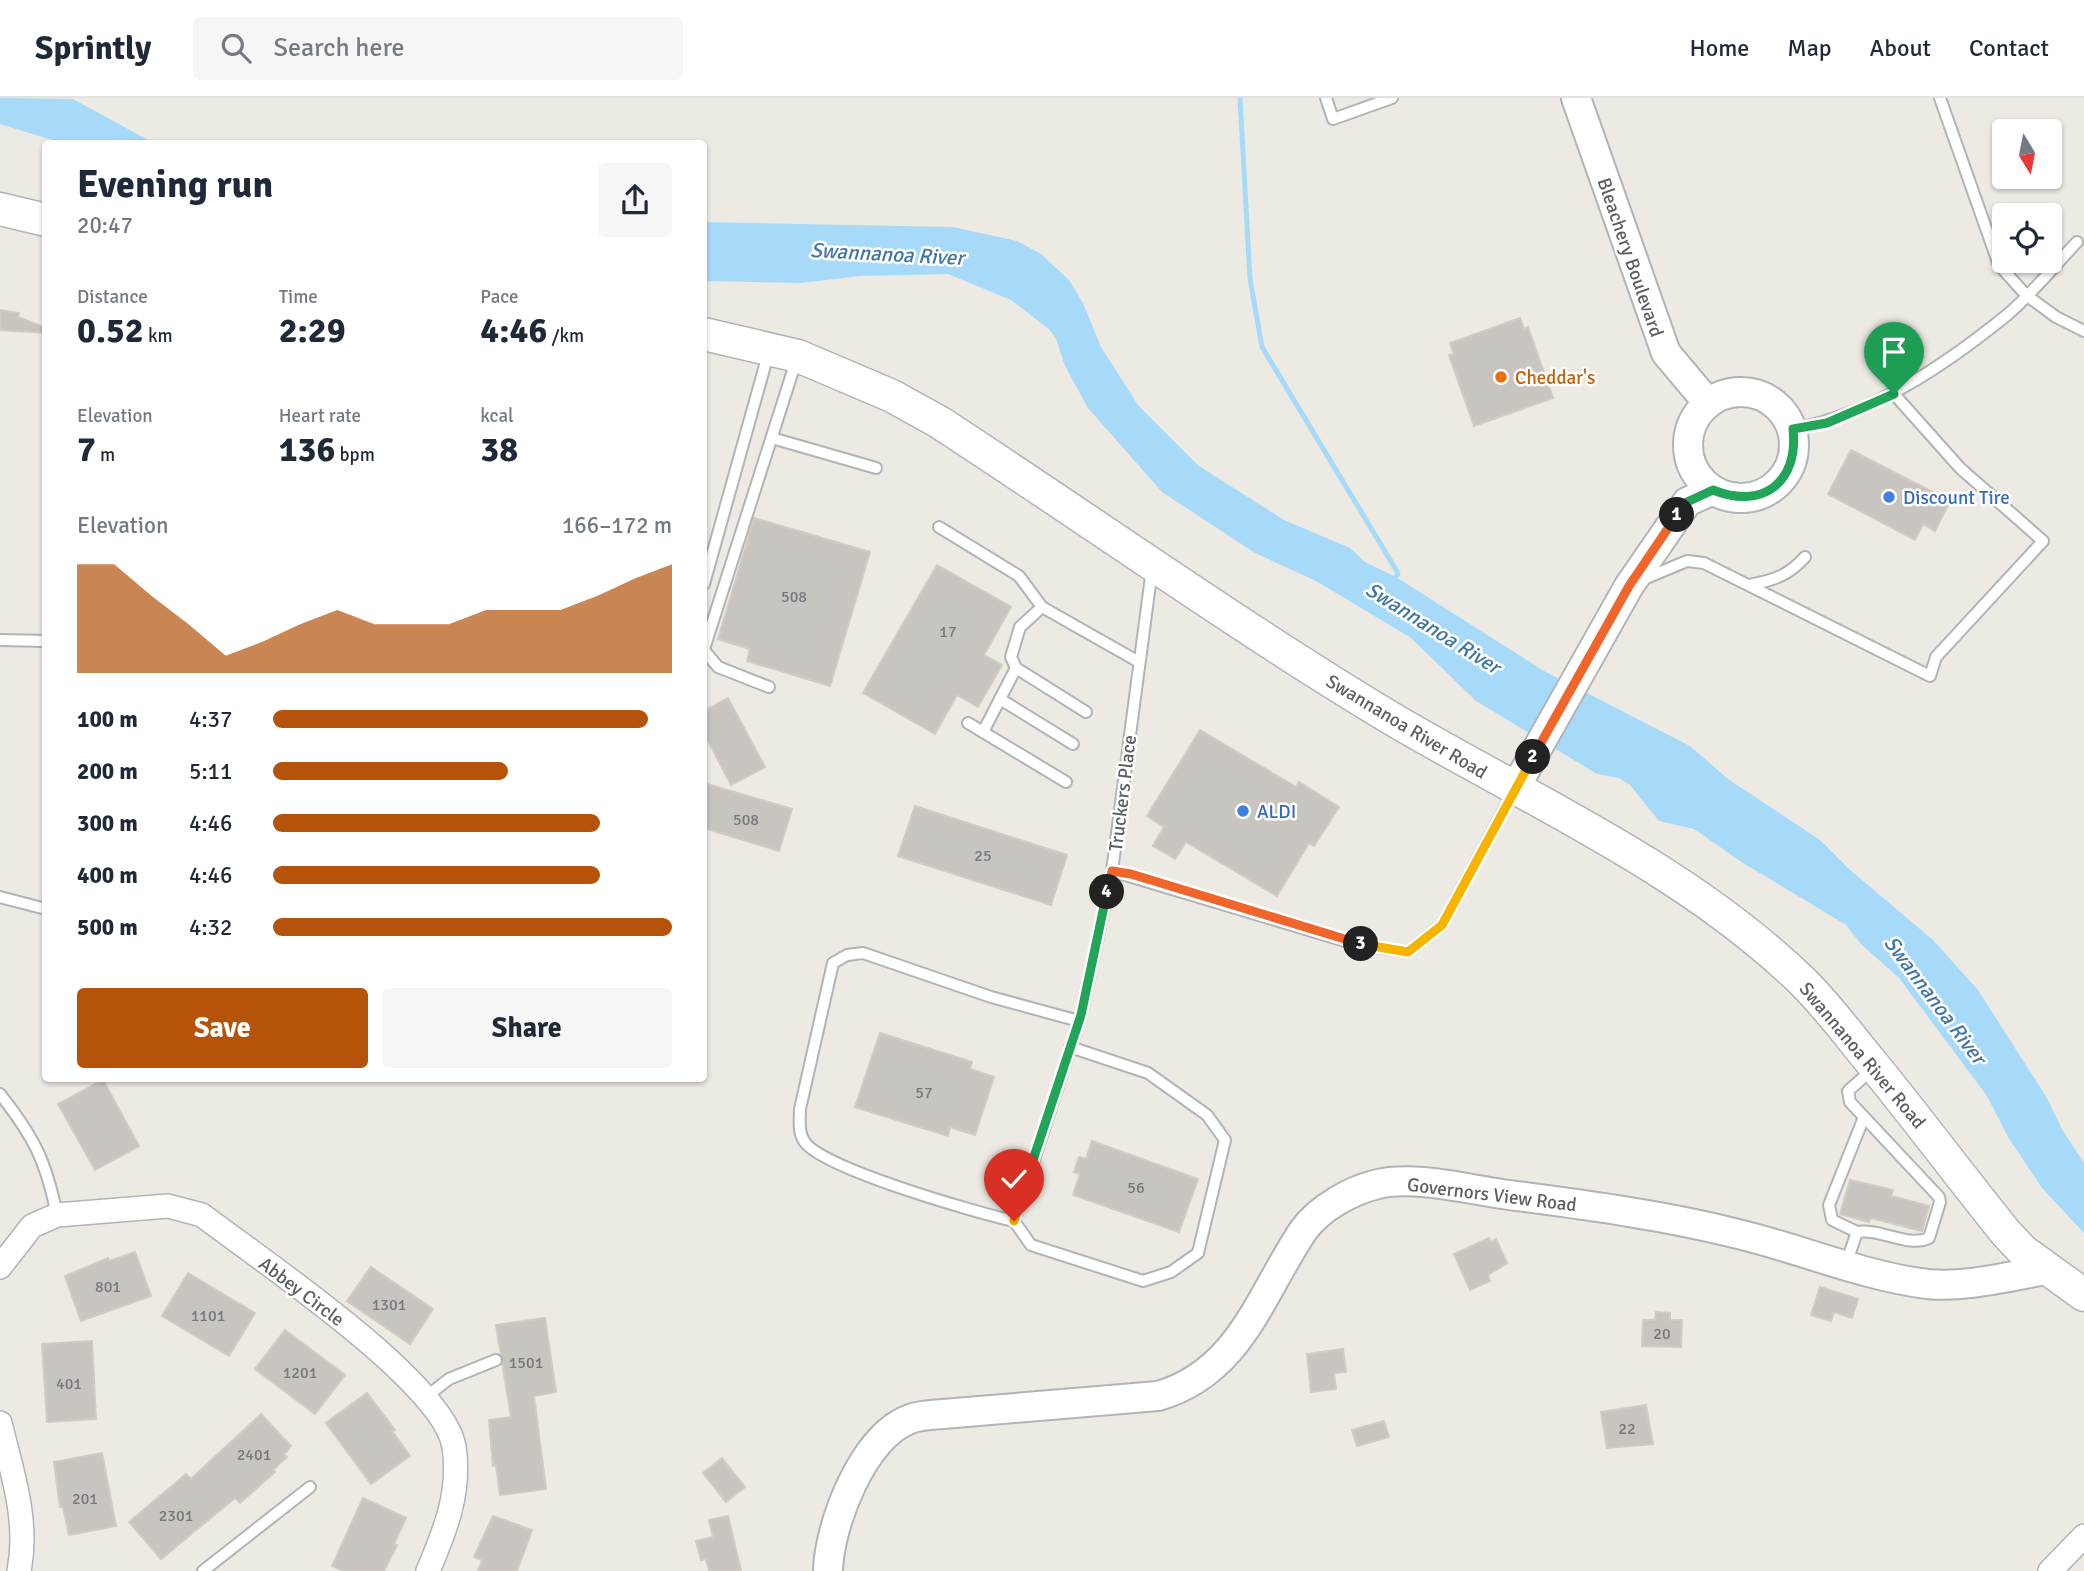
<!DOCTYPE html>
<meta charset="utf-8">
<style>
body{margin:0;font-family:Signika,sans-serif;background:#f6f6f7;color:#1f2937;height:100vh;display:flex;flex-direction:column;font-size:26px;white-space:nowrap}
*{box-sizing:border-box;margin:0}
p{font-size:23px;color:#747a83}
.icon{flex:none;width:38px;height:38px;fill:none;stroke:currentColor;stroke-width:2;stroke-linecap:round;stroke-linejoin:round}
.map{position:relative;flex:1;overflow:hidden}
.sheet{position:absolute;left:42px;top:42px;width:665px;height:942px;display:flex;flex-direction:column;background:#fff;border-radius:7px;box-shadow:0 2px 5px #0004}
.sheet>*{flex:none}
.needle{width:46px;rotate:170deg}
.buttons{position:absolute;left:1992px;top:21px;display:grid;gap:14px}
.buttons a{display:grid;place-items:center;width:70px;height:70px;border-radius:7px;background:#fff;box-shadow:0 2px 5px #0004;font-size:35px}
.pin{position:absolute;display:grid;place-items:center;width:60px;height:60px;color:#fff;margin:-72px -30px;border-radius:50% 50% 50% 0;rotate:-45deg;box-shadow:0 0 7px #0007}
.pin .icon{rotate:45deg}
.km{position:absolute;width:35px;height:35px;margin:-18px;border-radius:50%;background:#222;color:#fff;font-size:19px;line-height:35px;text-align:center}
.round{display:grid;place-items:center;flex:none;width:74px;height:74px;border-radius:7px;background:#f6f6f7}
.summary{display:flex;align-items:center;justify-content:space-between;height:119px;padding:0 35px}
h1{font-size:38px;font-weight:700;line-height:52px}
.stats{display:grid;grid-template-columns:repeat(3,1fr);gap:10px;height:119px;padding:7px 35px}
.stats div{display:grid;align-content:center}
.stats b{font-size:35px;font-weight:700}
.stats small{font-size:19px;font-weight:400}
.stats p{font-size:19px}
.chart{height:196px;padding:14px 35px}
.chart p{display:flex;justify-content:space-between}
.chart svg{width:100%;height:126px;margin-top:7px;fill:#b45309;opacity:.7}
.cta{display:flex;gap:14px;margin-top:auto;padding:14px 35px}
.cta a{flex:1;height:80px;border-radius:7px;background:#b45309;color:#fff;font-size:28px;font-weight:700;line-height:80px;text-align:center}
.cta a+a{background:#f6f6f7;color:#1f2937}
ul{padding:0 35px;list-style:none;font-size:23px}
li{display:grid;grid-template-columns:112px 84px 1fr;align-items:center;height:52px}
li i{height:18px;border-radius:9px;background:#b45309}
header{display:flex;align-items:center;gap:42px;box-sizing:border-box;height:98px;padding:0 35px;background:#fff;border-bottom:2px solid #e0e1e3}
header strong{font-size:33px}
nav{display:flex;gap:38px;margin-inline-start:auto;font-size:24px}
.search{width:490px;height:63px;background:#f6f6f7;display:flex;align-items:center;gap:18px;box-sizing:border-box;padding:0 24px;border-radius:7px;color:#747a83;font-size:26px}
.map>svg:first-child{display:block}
.water{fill:#a7daf9}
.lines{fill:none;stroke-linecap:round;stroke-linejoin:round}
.stream{stroke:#a7daf9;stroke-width:5}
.building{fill:#c8c5c0;stroke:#d1cbc2;stroke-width:2}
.service-casing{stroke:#b0b4b7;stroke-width:14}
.minor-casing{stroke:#b0b4b7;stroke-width:26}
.tertiary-casing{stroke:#b0b4b7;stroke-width:32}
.secondary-casing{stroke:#b0b3b7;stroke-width:35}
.service{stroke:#fff;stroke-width:10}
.minor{stroke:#fff;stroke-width:23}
.tertiary{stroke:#fff;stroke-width:28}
.secondary{stroke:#fff;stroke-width:32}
.split-1-casing{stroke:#fff;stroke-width:14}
.split-2-casing{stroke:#fff;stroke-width:14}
.split-3-casing{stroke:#fff;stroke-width:14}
.split-4-casing{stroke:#fff;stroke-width:14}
.split-5-casing{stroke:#fff;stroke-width:14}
.split-6-casing{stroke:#fff;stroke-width:14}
.split-1{stroke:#22a559;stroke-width:9}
.split-2{stroke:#f0652b;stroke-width:9}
.split-3{stroke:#f5b400;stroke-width:9}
.split-4{stroke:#f0652b;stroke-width:9}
.split-5{stroke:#22a559;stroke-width:9}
.split-6{stroke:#f5b400;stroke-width:9}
.food-dot{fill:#e8710a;stroke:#fff;stroke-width:2.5}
.shop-dot{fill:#3f7fe0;stroke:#fff;stroke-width:2.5}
.labels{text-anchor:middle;stroke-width:5;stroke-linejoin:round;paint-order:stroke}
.number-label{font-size:16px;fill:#76787a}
.street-label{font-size:19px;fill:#5b5f63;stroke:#fff}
.food-label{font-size:19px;fill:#c56008;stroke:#fff;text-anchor:start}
.shop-label{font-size:19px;fill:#366cbe;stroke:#fff;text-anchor:start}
.water-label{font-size:21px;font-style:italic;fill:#4276a2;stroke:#fff}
</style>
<header>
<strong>Sprintly</strong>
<div class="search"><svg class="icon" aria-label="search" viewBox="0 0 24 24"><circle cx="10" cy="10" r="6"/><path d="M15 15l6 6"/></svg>Search here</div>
<nav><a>Home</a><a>Map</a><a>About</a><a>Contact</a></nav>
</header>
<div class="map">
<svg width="2084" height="1473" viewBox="0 0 2084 1473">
<rect width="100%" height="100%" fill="#edeae3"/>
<g class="water">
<path d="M0,0l73,1 77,42 12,2h-100l-62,-19z"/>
<path d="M704,124l249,5 64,14 24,13 28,26 14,23 18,44 37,58 61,61 85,54 66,28 15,14 31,15 148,94 146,75 38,33 92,61 29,29 84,71 45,50 69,108 16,33 21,32v70l-42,-45 -34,-51 -21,-41 -88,-118 -38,-34 -15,-19 -103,-62 -49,-34 -35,-8 -29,-36 -11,-7 -22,-4 -121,-73 -65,-63 -95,-57 -61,-28 -93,-61 -74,-84 -23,-42 -9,-27 -6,-9 -39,-30 -63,-26 -88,2 -59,7 -97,-2z"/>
</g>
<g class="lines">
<path class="stream" d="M1240,0l10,181 12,68 136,226 -4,8"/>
</g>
<g class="building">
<path d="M0,212l19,3 -1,4 28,11v5l-46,-3z"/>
<path d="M1520,220l4,11 4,-2 25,71 -79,28 -25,-71 5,-1 -4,-11z"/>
<path d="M1851,352l99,51 -15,30 -12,-7 -8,16 -87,-46z"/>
<path d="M754,420l116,34 -40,134 -83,-25 3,-12 -32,-10z"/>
<path d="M937,467l74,42 -27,48 18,10 -24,42 -21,-12 -22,39 -72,-41z"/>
<path d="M728,600l37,69 -34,18 -27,-52v-22z"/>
<path d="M1200,632l96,57 3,-5 40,25 -25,39 -5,-3 -32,53 -91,-54 -11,17 -22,-13 11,-19 -17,-11z"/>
<path d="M704,685l88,26 -13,42 -75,-23z"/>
<path d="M915,708l152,49 -16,50 -153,-49z"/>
<path d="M880,935l92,29 -2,7 24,8 -19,58 -25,-8 -2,9 -93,-29z"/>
<path d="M103,982l36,66 -44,24 -37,-66z"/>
<path d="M1092,1043l106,38 -19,53 -106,-37 7,-21 -6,-2 5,-15 7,2z"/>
<path d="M1850,1082l43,10 -2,6 38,10 -7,25 -51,-13 -2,4 -29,-8z"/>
<path d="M1489,1140l2,4 5,-3 11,24 -19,12 2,6 -20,9 -16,-36z"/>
<path d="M135,1154l16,44 -70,25 -16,-45 43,-18 1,3z"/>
<path d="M371,1169l62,42 -23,35 -63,-43z"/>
<path d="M188,1175l67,40 -26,43 -67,-40z"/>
<path d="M1820,1189l38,12 -6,19 -18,-6 -3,9 -20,-6z"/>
<path d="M1656,1214l14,1v7h12l-1,27 -39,-1 1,-26h12z"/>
<path d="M545,1220l11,74 -22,4 12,93 -46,6 -4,-30 -3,1 -4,-46 22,-3 -15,-92z"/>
<path d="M285,1232l60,45 -30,39 -60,-45z"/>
<path d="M92,1243l4,78 -49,3 -5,-78z"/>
<path d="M1343,1251l3,23 -12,1 2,16 -25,3 -4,-38z"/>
<path d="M367,1295l28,37 -3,1 18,25 -39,28 -45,-61z"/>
<path d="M1646,1307l7,39 -46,4 -6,-36z"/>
<path d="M261,1316l30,32 -7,9 3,2 -14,13 2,2 -35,31 -5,-5 -74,61 -32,-37 57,-48 5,5z"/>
<path d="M1384,1323l5,16 -32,9 -5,-16z"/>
<path d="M102,1355l14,73 -47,9 -6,-28h-3l-6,-45z"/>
<path d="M722,1360l23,29 -19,15 -23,-29z"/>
<path d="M363,1400l43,20 -12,26 3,1 -13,26h-41l-11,-5z"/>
<path d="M493,1418l39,14 -15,41h-39l4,-11 -8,-3z"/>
<path d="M728,1418l13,55h-32l-3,-12 -5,1 -5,-19 17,-4 -4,-17z"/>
</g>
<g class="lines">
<g class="service-casing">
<g id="service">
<path d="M1326,0l7,21 59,-21"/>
<path d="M1940,0l59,167 27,30 30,22 28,14"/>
<path d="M1793,331c80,-15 151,-63 214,-114 25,-21 47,-49 70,-73"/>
<path d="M772,340l104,30"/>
<path d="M939,429l80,49 23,31 97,55"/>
<path d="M1644,481l43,-18 17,2 226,113 6,-19 107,-116 -83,-73 -66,-74"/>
<path d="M704,486l65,-233"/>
<path d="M1749,487c25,-5 39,-9 56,-28"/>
<path d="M1042,509l-22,20 -9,30 5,11 70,44"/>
<path d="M0,542l46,1"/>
<path d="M704,551l93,-291"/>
<path d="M704,552l14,17 51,20"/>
<path d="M1000,601l16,-31"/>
<path d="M968,625l98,59"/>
<path d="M983,634l17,-33 73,45"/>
<path d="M1112,773l240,72 56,9 34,-27 72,-134"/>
<path d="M0,799l46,12"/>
<path d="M0,996c34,43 46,67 57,121"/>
<path d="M1014,1123l67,-206 31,-144 40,-302"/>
<path d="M1014,1123c-36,-8 -194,-53 -210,-80 -6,-9 -4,-21 -4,-32l33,-146 14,-8 16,-2 128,44 88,24"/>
<path d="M1014,1123l17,24 112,36 28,-9 27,-19 27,-113 -18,-25 -59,-42 -78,-26"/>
<path d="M1857,1134l-25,-12 -3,-15 35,-88"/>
<path d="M1846,1166l11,-32c24,-4 51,16 72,6l11,-36 -1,-5 -89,-95 -2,-11 26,-23"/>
<path d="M427,1298l22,-17 47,-19"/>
<path d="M203,1473l107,-84"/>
</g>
</g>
<g class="minor-casing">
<g id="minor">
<path d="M0,1169l32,-41 25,-11 111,-9 34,9c56,43 242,167 252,232 7,45 -9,84 -26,124"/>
<path d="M0,1325c12,49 29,98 19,148"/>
<path d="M2050,1473l34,-35"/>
</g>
</g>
<g class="tertiary-casing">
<g id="tertiary">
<path d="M1576,0l90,255 42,50"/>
<circle cx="1741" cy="347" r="53"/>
<path d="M1515,690l114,-202 58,-84 26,-12"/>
<path d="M828,1473c1,-46 35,-135 82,-152 10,-4 23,-4 33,-5l215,-18c82,-23 103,-103 145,-165 16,-23 49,-41 75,-47 37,-9 93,6 131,11 76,10 154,20 229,39 63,15 125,42 189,50 39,4 82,-8 120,-14"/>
</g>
</g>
<g class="secondary-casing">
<g id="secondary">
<path d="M0,111l46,11"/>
<path d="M704,236l94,22 94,40 47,26c152,99 300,205 455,298 138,81 290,148 406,259 26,25 48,55 71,83 46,56 89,114 135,171l17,18 61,44"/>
</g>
</g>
<use href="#service" class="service"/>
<use href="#minor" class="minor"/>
<use href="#tertiary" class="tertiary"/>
<use href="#secondary" class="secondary"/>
</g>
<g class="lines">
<g class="split-1-casing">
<path id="split-1" d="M1677,417l10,-13 26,-12c49,20 86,-7 80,-61l34,-6 67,-29"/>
</g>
<g class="split-2-casing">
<path id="split-2" d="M1533,659l96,-171 48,-71"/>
</g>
<g class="split-3-casing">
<path id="split-3" d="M1361,846l47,8 34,-27 91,-168"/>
</g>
<g class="split-4-casing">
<path id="split-4" d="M1107,794l5,-21 19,3 230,70"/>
</g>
<g class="split-5-casing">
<path id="split-5" d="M1032,1065l49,-148 26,-123"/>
</g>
<g class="split-6-casing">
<path id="split-6" d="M1014,1123l18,-58"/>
</g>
<use href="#split-1" class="split-1"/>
<use href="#split-2" class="split-2"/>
<use href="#split-3" class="split-3"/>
<use href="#split-4" class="split-4"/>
<use href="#split-5" class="split-5"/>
<use href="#split-6" class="split-6"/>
</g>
<circle class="food-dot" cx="1501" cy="279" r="7"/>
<g class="shop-dot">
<circle cx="1889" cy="399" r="7"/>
<circle cx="1243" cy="713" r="7"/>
</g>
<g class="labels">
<g class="number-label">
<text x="794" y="504">508</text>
<text x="948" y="539">17</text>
<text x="746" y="727">508</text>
<text x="983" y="763">25</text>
<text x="924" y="1000">57</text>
<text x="1136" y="1095">56</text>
<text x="108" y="1194">801</text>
<text x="389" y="1212">1301</text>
<text x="208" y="1223">1101</text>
<text x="1662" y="1241">20</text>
<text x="526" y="1270">1501</text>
<text x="300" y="1280">1201</text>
<text x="69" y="1291">401</text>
<text x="1627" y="1336">22</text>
<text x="254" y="1362">2401</text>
<text x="85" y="1406">201</text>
<text x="176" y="1423">2301</text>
</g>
<g class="street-label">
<text transform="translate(1631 159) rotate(71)" y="7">Bleachery Boulevard</text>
<text transform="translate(1407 628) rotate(31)" y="7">Swannanoa River Road</text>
<text transform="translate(1122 695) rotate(-83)" y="7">Truckers Place</text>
<text transform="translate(1863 957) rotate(50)" y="7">Swannanoa River Road</text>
<text transform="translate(1492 1096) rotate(7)" y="7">Governors View Road</text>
<text transform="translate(302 1193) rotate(37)" y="7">Abbey Circle</text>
</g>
<g class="food-label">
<text x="1515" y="286">Cheddar's</text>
</g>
<g class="shop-label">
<text x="1903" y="406">Discount Tire</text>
<text x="1257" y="720">ALDI</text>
</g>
<g class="water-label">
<text transform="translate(887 156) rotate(3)" y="7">Swannanoa River</text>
<text transform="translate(1433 530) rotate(32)" y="7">Swannanoa River</text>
<text transform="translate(1935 902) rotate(53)" y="7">Swannanoa River</text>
</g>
</g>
</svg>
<div class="buttons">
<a><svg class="needle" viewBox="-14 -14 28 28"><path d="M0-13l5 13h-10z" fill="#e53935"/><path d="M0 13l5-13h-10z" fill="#747a83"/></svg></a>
<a><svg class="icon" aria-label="locate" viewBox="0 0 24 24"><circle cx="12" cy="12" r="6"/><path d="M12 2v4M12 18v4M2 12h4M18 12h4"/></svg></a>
</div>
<div class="pin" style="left:1894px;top:296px;background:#1e9e55"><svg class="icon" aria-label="arrive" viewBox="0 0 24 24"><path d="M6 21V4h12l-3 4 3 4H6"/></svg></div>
<div class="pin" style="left:1014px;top:1123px;background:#d93025"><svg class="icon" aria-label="check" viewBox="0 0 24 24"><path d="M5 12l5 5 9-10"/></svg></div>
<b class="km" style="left:1677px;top:417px">1</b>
<b class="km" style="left:1533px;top:659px">2</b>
<b class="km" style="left:1361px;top:846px">3</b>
<b class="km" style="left:1107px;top:794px">4</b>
<section class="sheet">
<div class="summary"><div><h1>Evening run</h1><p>20:47</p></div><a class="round"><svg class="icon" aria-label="share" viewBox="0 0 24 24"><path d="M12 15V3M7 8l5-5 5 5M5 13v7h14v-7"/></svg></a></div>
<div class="stats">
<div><p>Distance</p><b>0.52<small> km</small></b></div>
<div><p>Time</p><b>2:29</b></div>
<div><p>Pace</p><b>4:46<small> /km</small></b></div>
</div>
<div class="stats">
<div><p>Elevation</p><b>7<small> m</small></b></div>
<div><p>Heart rate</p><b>136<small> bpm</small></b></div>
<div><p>kcal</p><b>38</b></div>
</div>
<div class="chart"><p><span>Elevation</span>166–172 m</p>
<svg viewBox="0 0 160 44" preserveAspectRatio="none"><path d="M0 44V6L10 6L20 17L30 27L40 38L50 33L60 27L70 22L80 27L90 27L100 27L110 22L120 22L130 22L140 17L150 11L160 6V44z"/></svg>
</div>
<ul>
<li><b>100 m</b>4:37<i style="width:94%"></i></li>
<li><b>200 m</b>5:11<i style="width:59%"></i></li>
<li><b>300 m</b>4:46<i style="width:82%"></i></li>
<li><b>400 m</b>4:46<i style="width:82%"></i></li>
<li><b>500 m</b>4:32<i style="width:100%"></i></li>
</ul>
<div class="cta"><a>Save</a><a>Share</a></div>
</section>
</div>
